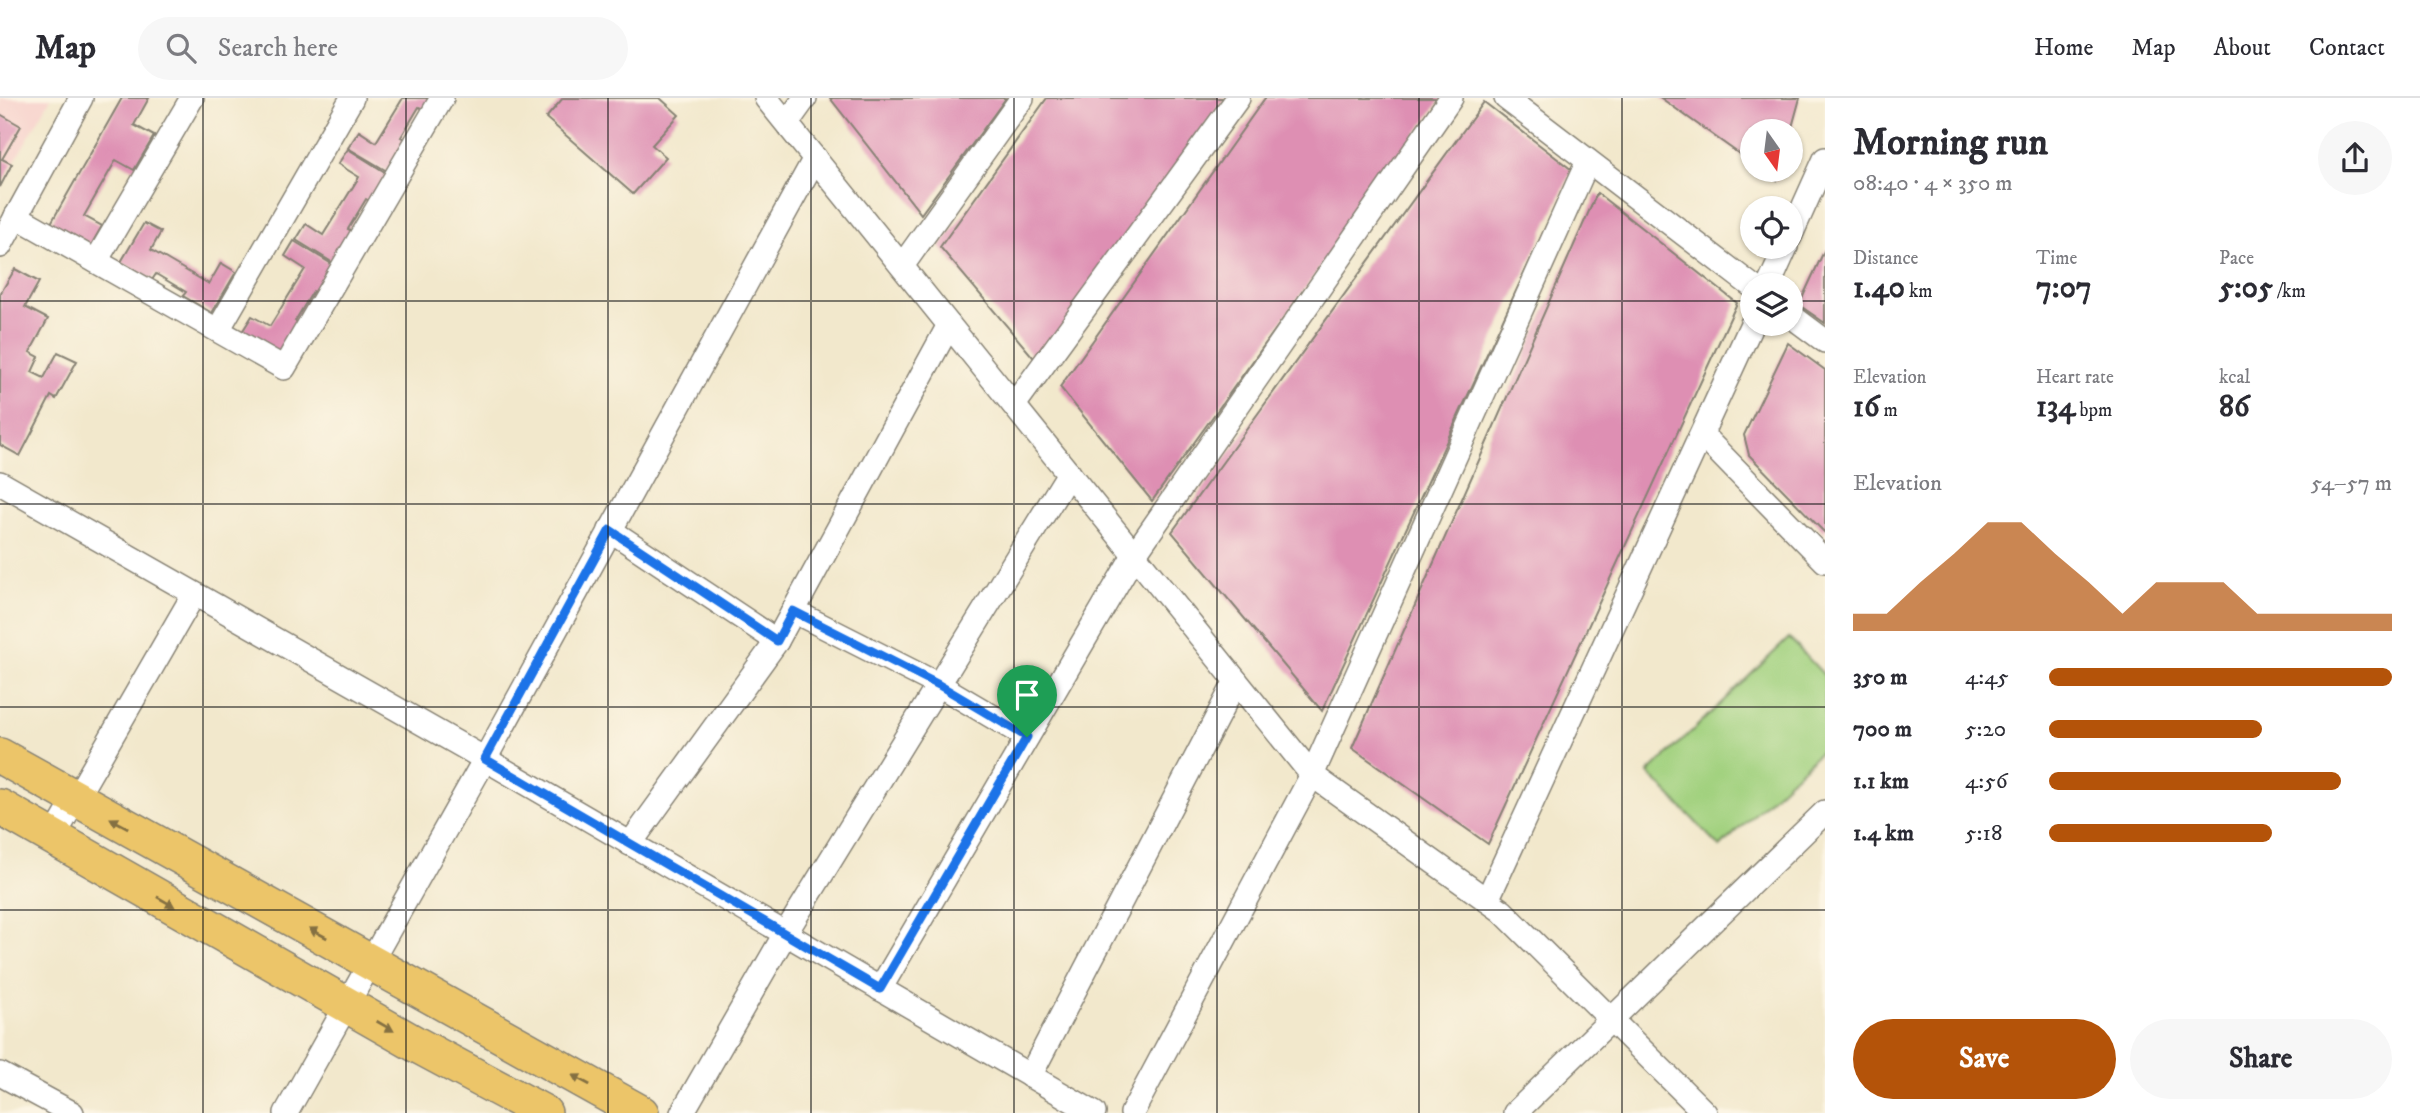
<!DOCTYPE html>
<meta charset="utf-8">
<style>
body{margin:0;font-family:"IM FELL DW Pica",serif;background:#f7f7f7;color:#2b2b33;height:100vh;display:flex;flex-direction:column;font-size:26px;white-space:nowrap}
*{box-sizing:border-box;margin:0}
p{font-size:23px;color:#7c7c81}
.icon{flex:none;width:38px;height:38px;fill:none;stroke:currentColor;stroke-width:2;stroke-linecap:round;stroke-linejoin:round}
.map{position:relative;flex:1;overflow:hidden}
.sheet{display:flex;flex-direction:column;background:#fff;width:595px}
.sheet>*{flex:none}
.needle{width:46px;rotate:166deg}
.controls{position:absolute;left:1740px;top:21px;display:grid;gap:14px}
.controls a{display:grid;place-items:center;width:63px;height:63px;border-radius:50%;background:#fff;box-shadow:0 2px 5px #0004;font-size:35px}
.pin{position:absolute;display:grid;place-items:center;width:60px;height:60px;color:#fff;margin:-72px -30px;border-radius:50% 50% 50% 0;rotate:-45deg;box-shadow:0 0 7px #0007}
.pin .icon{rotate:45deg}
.round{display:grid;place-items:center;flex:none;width:74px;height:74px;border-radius:37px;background:#f7f7f7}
.overview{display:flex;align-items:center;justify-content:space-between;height:119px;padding:0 28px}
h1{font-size:38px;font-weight:800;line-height:52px}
.stats{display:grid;grid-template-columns:repeat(3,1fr);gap:10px;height:119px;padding:7px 28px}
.stats div{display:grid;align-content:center}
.stats b{font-size:30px;font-weight:800}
.stats small{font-size:19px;font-weight:400}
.stats p{font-size:19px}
.chart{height:196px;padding:14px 28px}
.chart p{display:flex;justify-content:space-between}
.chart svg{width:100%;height:126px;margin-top:7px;fill:#b45309;opacity:.7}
.cta{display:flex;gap:14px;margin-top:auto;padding:14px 28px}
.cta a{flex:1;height:80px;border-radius:42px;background:#b45309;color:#fff;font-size:28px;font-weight:800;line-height:80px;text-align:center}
.cta a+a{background:#f7f7f7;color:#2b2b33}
ul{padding:0 28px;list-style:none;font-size:23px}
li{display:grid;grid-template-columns:112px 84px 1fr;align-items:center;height:52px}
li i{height:18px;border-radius:9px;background:#b45309}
header{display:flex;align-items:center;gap:42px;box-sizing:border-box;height:98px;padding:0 35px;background:#fff;border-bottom:2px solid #e1e1e2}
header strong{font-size:33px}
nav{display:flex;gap:38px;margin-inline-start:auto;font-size:24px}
.search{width:490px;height:63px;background:#f7f7f7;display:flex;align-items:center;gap:18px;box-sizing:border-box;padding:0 24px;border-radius:38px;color:#7c7c81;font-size:26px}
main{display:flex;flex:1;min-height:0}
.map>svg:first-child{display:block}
.built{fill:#f7d0cb}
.green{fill:#a2d17f;stroke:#5f764e;stroke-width:2}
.building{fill:#de8fb3}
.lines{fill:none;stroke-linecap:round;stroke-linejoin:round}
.street-casing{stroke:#878274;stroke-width:26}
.primary-casing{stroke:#878274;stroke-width:38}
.street{stroke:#fff;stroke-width:23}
.primary{stroke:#ecc569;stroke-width:35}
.oneway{fill:#847042}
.route-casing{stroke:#fff;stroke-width:14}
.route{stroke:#1a73e8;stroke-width:9}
.grid{fill:none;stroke:#1c1c1c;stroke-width:2;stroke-opacity:0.55}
</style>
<header>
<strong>Map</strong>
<div class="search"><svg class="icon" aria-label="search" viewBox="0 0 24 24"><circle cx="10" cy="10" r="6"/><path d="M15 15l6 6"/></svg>Search here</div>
<nav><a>Home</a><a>Map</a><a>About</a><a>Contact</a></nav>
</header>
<main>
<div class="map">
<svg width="1825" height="1015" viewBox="0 0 1825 1015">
<rect width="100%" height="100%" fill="#fcf5e5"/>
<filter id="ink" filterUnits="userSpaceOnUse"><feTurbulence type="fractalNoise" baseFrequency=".0143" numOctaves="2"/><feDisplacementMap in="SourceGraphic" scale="14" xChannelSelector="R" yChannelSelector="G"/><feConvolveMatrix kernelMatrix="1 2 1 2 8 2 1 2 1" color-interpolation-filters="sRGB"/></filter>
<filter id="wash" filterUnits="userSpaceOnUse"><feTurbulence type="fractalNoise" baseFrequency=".00686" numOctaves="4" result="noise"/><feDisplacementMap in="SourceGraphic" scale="28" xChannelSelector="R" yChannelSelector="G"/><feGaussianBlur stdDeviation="1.57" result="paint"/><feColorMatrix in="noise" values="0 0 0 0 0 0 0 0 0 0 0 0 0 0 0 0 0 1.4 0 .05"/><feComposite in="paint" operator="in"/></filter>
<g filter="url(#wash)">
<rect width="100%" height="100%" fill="#f2e8cc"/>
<path class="built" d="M0,0h51l-51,89z"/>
<path class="green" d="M1789,540l36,38v71l-105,100 -72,-74z"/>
<g id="blocks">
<g class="building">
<path d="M122,0h27l-15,27 20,11 -20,34 -18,-10 -32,56 18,10 -11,19 -40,-22z"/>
<path d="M403,0h28l-7,11 -5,-2 -18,30 6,3 -20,31 -39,-23 11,-17 17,11z"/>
<path d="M563,0h97l19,17 -27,30 14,12 -33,37 -87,-76z"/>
<path d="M830,0h176l-85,116z"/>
<path d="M1047,0h178l-187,265 -98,-116z"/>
<path d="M1265,0h177l-290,403 -92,-114z"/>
<path d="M1661,0h139l-9,33h-39v32z"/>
<path d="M1484,4l88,68 -250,541 -150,-179z"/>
<path d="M0,16l21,12 -19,33 10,5 -12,23z"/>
<path d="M348,51l40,25 -17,28 -5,-3 -18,30 6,3 -19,32 -39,-24 10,-16 17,11 36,-58 -21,-13z"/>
<path d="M1762,72h18l-3,11z"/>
<path d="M1597,95l140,110 -249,541 -136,-96z"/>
<path d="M144,125l17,9 -10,18 58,34 12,-21 15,9 -24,41 -29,-17 3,-4 -30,-18 -4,6 -31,-18z"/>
<path d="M294,143l41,25 -17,28 -5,-3 -18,30 6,3 -20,32 -39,-24 10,-16 18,10 35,-57 -20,-13z"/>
<path d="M1825,151v74l-26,-18z"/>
<path d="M15,171l24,13 -14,25 23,12 -18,33 9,5 -7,15 12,6 14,-26 19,9 -21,38 -5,-3 -31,60 -20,-11v-151z"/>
<path d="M1788,245l37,27v163l-76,-78 -5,-20z"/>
</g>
</g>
</g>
<g filter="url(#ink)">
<use href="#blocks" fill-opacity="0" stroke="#878274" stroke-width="2"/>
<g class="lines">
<g class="street-casing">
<g id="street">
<path d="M766,0l546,677 190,136 203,202"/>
<path d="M1506,0l246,188"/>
<path d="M787,25l18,-25"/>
<path d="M16,118l268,152 158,-270"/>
<path d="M1790,139l35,-78"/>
<path d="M0,148l81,-148"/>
<path d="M96,163l96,-163"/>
<path d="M902,168l120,-168"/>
<path d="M1769,187l17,-38"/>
<path d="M1790,217l35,26"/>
<path d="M218,232l134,-232"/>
<path d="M1014,307l224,-307"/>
<path d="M1702,337l123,126"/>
<path d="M0,385l485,276 609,354"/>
<path d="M610,432l167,111"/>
<path d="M793,513l146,74 88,52"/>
<path d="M53,740l141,-244"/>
<path d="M630,746l147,-203 172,-316"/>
<path d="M1487,802l265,-576"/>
<path d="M880,891l254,-434 317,-457"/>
<path d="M0,976l72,39"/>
<path d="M1030,978l206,-395"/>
<path d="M286,1015l199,-354 330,-601"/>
<path d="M682,1015l103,-179 284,-461"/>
<path d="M1132,1015l180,-338 276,-614"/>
<path d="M1515,1015l310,-301"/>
</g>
</g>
<g class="primary-casing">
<g id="primary">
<path d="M0,658l641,357"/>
<path d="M0,709l419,239 125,67"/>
</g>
</g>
<use href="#street" class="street"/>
<use href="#primary" class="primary"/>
</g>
<defs><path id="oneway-solid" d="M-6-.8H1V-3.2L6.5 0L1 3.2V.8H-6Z" transform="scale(1.75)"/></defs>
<g class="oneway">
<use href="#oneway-solid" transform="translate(119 725) rotate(-151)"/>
<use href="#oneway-solid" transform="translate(166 804) rotate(30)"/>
<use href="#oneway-solid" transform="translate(318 835) rotate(-151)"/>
<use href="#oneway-solid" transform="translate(385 928) rotate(30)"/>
<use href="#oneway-solid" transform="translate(581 982) rotate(-151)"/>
</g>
</g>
<g class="lines" filter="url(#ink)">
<g class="route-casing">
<path id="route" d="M610,432l167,111 16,-30 146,74 88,52 -147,252 -395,-230z"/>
</g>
<use href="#route" class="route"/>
</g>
<path class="grid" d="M203,0v1015M406,0v1015M608,0v1015M811,0v1015M1014,0v1015M1217,0v1015M1419,0v1015M1622,0v1015M0,203h1752M1790,203h35M0,406h1825M0,609h1825M0,812h1825"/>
</svg>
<div class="controls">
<a><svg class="needle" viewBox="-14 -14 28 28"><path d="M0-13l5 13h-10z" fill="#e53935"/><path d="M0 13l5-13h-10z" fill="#7c7c81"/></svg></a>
<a><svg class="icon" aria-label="locate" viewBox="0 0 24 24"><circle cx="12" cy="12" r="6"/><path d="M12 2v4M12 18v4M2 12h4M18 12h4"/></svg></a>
<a><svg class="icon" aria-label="layers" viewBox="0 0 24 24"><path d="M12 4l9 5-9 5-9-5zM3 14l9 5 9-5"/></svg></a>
</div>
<div class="pin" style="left:1027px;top:639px;background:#1e9e55"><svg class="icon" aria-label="arrive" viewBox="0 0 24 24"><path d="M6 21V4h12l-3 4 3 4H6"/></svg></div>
</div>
<section class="sheet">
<div class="overview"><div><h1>Morning run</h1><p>08:40 · 4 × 350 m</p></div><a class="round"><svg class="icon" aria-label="share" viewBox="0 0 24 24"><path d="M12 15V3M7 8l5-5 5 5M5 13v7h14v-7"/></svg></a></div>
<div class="stats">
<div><p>Distance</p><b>1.40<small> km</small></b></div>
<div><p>Time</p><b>7:07</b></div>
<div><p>Pace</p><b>5:05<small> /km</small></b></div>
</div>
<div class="stats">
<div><p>Elevation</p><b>16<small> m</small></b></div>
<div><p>Heart rate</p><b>134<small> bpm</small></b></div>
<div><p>kcal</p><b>86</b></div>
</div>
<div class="chart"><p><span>Elevation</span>54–57 m</p>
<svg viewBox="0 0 160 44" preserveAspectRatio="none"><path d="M0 44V38L10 38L20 27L30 17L40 6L50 6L60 17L70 27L80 38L90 27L100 27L110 27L120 38L130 38L140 38L150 38L160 38V44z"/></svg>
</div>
<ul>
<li><b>350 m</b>4:45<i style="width:100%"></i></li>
<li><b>700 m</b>5:20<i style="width:62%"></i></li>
<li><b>1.1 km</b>4:56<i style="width:85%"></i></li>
<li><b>1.4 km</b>5:18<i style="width:65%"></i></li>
</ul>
<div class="cta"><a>Save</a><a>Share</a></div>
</section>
</main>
